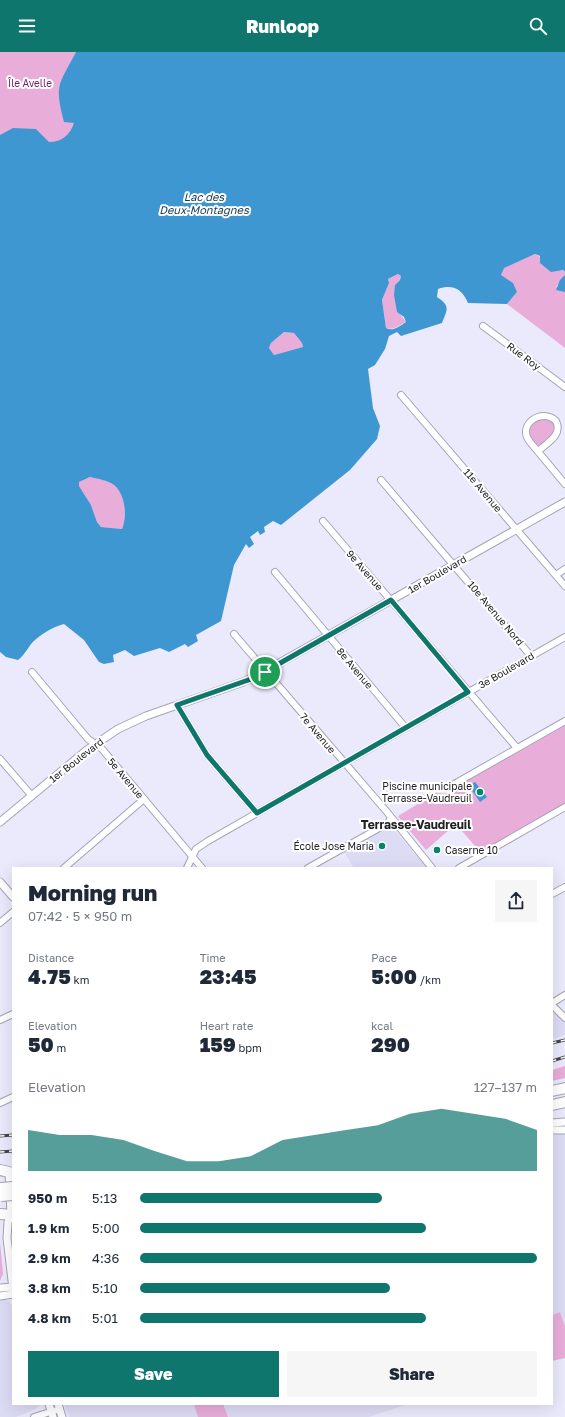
<!DOCTYPE html>
<meta charset="utf-8">
<style>
body{margin:0;font-family:"Golos Text",sans-serif;background:#f6f6f7;color:#1f2937;height:100vh;display:flex;flex-direction:column;font-size:15px;white-space:nowrap}
*{box-sizing:border-box;margin:0}
p{font-size:13px;color:#747a83}
.icon{flex:none;width:22px;height:22px;fill:none;stroke:currentColor;stroke-width:2;stroke-linecap:round;stroke-linejoin:round}
.map{position:relative;flex:1;overflow:hidden}
.sheet{position:absolute;left:12px;top:815px;width:541px;height:538px;display:flex;flex-direction:column;background:#fff;border-radius:0px;box-shadow:0 4px 16px #0002}
.sheet>*{flex:none}
.pin{position:absolute;display:grid;place-items:center;width:34px;height:34px;color:#fff;margin:-17px;border:2px solid #fff;border-radius:50%;box-shadow:0 1px 4px #0007}
.round{display:grid;place-items:center;flex:none;width:42px;height:42px;border-radius:0px;background:#f6f6f7}
.summary{display:flex;align-items:center;justify-content:space-between;height:68px;padding:0 16px}
h1{font-size:22px;font-weight:800;line-height:30px}
.metrics{display:grid;grid-template-columns:repeat(3,1fr);gap:6px;height:68px;padding:4px 16px}
.metrics div{display:grid;align-content:center}
.metrics b{font-size:20px;font-weight:800}
.metrics small{font-size:11px;font-weight:400}
.metrics p{font-size:11px}
.chart{height:112px;padding:8px 16px}
.chart p{display:flex;justify-content:space-between}
.chart svg{width:100%;height:72px;margin-top:4px;fill:#0f766e;opacity:.7}
.button{display:flex;gap:8px;margin-top:auto;padding:8px 16px}
.button a{flex:1;height:46px;border-radius:0px;background:#0f766e;color:#fff;font-size:16px;font-weight:800;line-height:46px;text-align:center}
.button a+a{background:#f6f6f7;color:#1f2937}
ul{padding:0 16px;list-style:none;font-size:13px}
li{display:grid;grid-template-columns:64px 48px 1fr;align-items:center;height:30px}
li i{height:10px;border-radius:5px;background:#0f766e}
header{display:flex;justify-content:space-between;align-items:center;height:52px;padding:0 16px;background:#0f766e;color:#fff;font-size:18px;font-weight:800}
.map>svg:first-child{display:block}
.built{fill:#dddcf5}
.green{fill:#e9adda}
.water{fill:#3e97d1;fill-rule:evenodd}
.lines{fill:none;stroke-linecap:round;stroke-linejoin:round}
.minor-casing{stroke:#a5a4b5;stroke-width:8}
.tertiary-casing{stroke:#a5a4b5;stroke-width:9}
.trunk-casing{stroke:#a5a4b5;stroke-width:12}
.minor{stroke:#fff;stroke-width:6}
.tertiary{stroke:#fff;stroke-width:7}
.trunk{stroke:#fff;stroke-width:10}
.rail-casing{stroke:#44444c;stroke-width:3}
.rail{stroke:#fff;stroke-width:1.5;stroke-dasharray:4.5;stroke-linecap:butt}
.trunk-bridge-casing{stroke:#a5a4b5;stroke-width:12;stroke-linecap:butt}
.trunk-bridge{stroke:#fff;stroke-width:10}
.route-casing{stroke:#fff;stroke-width:8}
.route{stroke:#0f766e;stroke-width:5}
.poi-dot{fill:#038568;stroke:#fff;stroke-width:1.5}
.labels{text-anchor:middle;stroke-width:4;stroke-linejoin:round;paint-order:stroke}
.park-label{font-size:10px;fill:#781e6a;stroke:#fff}
.street-label{font-size:10px;fill:#202026;stroke:#fff}
.poi-label{font-size:10px;fill:#202026;stroke:#fff;text-anchor:end}
.water-label{font-size:11px;font-style:italic;fill:#163b54;stroke:#fff}
.quarter-label{font-size:12px;font-weight:bold;fill:#202026;stroke:#fff}
</style>
<header><svg class="icon" aria-label="menu" viewBox="0 0 24 24"><path d="M4 6h16M4 12h16M4 18h16"/></svg>Runloop<svg class="icon" aria-label="search" viewBox="0 0 24 24"><circle cx="10" cy="10" r="6"/><path d="M15 15l6 6"/></svg></header>
<div class="map">
<svg width="565" height="1365" viewBox="0 0 565 1365">
<rect width="100%" height="100%" fill="#ebeafc"/>
<g class="built">
<path d="M391,774l36,42h-73l-10,-16z"/>
<path d="M552,957l13,13v13l-13,4z"/>
<path d="M565,1082v192l-5,-14 -8,3v-180z"/>
<path d="M3,1247l6,2 4,6v97h28l-5,5 -20,8h-16v-117z"/>
<path d="M64,1352h344l-39,13h-300z"/>
</g>
<g class="green">
<path d="M0,0h157l-157,165z"/>
<path d="M535,202l30,18v3l-9,12 9,5v56l-58,-44 10,-12 -16,-17 2,-7z"/>
<path d="M398,222l3,2 -1,4 -5,5 5,29 6,8c-6,3 -13,9 -20,6l-4,-28 7,-17 -1,-4z"/>
<path d="M284,280l10,1 8,10 1,4 -29,8 -5,-7 2,-5z"/>
<path d="M543,366l9,3 4,5c-3,9 -9,18 -20,19l-7,-7 -1,-7 6,-9z"/>
<path d="M90,425c9,2 17,3 24,8 12,10 13,31 8,44l-21,-2 -4,-5 -6,-17 -12,-19v-4z"/>
<path d="M565,671v82l-84,48 -25,-29 -30,26 -26,-31 -2,-3 38,-23 15,1 9,-7 1,-4z"/>
<path d="M565,1014v12l-13,3v-11z"/>
<path d="M0,1190l3,32 -3,7z"/>
<path d="M560,1260l5,14v32l-13,3v-46z"/>
<path d="M194,1352h29l5,13h-30z"/>
</g>
<g class="water">
<path d="M76,0h489v220l-2,-2 -12,2 -11,-9v-7l-5,-2 -31,14 -3,7 12,8 4,9 -10,12 -39,-1c-6,-14 -15,-19 -30,-14l-1,8c14,9 10,13 5,26l-41,13 -4,-4 -8,4 -4,13 -10,16 -7,4 5,39 7,18 -3,13 -27,31 -69,55 -8,-4 -9,6 1,5 -5,3 -2,-4 -8,6 4,7 -5,4 -3,-4 -12,21 -13,56 -25,14 2,6 -10,6 -3,-3 -16,8 -9,-4 -26,8 -9,-6 -12,5 1,7 -10,2 -5,-2 -15,-22 -20,-16c-11,3 -21,9 -29,16 -7,6 -9,14 -17,20l-12,-3 -6,-5v-517l13,-7 23,1 13,13c13,0 21,-7 25,-19l-10,-1c-10,-38 -5,-37 12,-70zM398,222l3,2 -1,4 -5,5 -1,10 3,17 7,5 2,5c-6,4 -13,10 -20,6l-4,-28 7,-17 -1,-4zM284,280l10,1 8,10 1,4 -29,8 -5,-7 2,-5zM90,425c8,2 17,3 24,8 12,10 13,32 8,44l-21,-2 -4,-5 -6,-17 -12,-19v-4z"/>
<path d="M565,223v17l-9,-2 4,-10z"/>
<path d="M475,730l12,15 -7,5 -11,-16z"/>
</g>
<g class="lines">
<g class="minor-casing">
<g id="minor">
<path d="M483,274l82,61"/>
<path d="M401,343l164,191"/>
<path d="M538,399c9,-8 25,-16 18,-30 -14,-14 -40,4 -26,21l35,42"/>
<path d="M381,428l150,176"/>
<path d="M323,469l194,227"/>
<path d="M275,520l130,155"/>
<path d="M556,523l9,-6"/>
<path d="M234,582l153,178 45,56"/>
<path d="M32,620l56,67 14,10 100,119"/>
<path d="M177,653l30,50 50,58"/>
<path d="M0,707l32,37"/>
<path d="M449,735l116,-66"/>
<path d="M64,816l80,-69"/>
<path d="M187,816l9,-19 12,-8 357,-204"/>
<path d="M308,816l80,-45 3,-5"/>
<path d="M459,816l106,-61"/>
<path d="M552,842l13,-7"/>
<path d="M0,871l13,-11"/>
<path d="M552,951l13,-8"/>
<path d="M552,953l13,13"/>
<path d="M0,968l13,-6"/>
<path d="M0,1051l13,-6"/>
<path d="M34,1365l26,-8"/>
</g>
</g>
<g class="tertiary-casing">
<g id="tertiary">
<path d="M0,770l87,-72 31,-21 28,-13 97,-34 17,-8 305,-172"/>
<path d="M0,830l13,15"/>
<path d="M552,1071l13,-1"/>
<path d="M552,1078h13"/>
<path d="M13,1120h-4l2,43 -3,7 -1,16 6,51"/>
<path d="M0,1236l13,-1"/>
<path d="M0,1244l13,-2"/>
<path d="M49,1352l4,13"/>
<path d="M58,1352l4,13"/>
</g>
</g>
<g class="trunk-casing">
<g id="trunk">
<path d="M552,1039l13,-3"/>
<path d="M552,1053l13,-3"/>
<path d="M0,1118l9,2"/>
<path d="M0,1162l13,1"/>
</g>
</g>
<use href="#minor" class="minor"/>
<use href="#tertiary" class="tertiary"/>
<use href="#trunk" class="trunk"/>
<g class="rail-casing">
<g id="rail">
<path d="M552,991l13,-3"/>
<path d="M552,1009l13,-4"/>
<path d="M0,1084l13,-1"/>
<path d="M0,1100l13,-1"/>
</g>
</g>
<use href="#rail" class="rail"/>
<g class="trunk-bridge-casing">
<g id="trunk-bridge">
<path d="M0,1136l13,-1"/>
<path d="M1,1144l12,-1"/>
</g>
</g>
<use href="#trunk-bridge" class="trunk-bridge"/>
</g>
<g class="lines">
<g class="route-casing">
<path id="route" d="M391,548l77,92 -211,121 -50,-58 -30,-50 77,-27z"/>
</g>
<use href="#route" class="route"/>
</g>
<g class="poi-dot">
<circle cx="480" cy="740" r="4"/>
<circle cx="382" cy="794" r="4"/>
<circle cx="437" cy="798" r="4"/>
</g>
<g class="labels">
<g class="park-label">
<text x="30" y="35">Île Avelle</text>
</g>
<g class="street-label">
<text transform="translate(524 304) rotate(37)" y="4">Rue Roy</text>
<text transform="translate(483 438) rotate(50)" y="4">11e Avenue</text>
<text transform="translate(365 518) rotate(49)" y="4">9e Avenue</text>
<text transform="translate(437 522) rotate(-30)" y="4">1er Boulevard</text>
<text transform="translate(496 561) rotate(50)" y="4">10e Avenue Nord</text>
<text transform="translate(355 616) rotate(50)" y="4">8e Avenue</text>
<text transform="translate(506 618) rotate(-30)" y="4">3e Boulevard</text>
<text transform="translate(318 681) rotate(50)" y="4">7e Avenue</text>
<text transform="translate(76 708) rotate(-38)" y="4">1er Boulevard</text>
<text transform="translate(126 726) rotate(50)" y="4">5e Avenue</text>
</g>
<g class="poi-label">
<text x="472" y="738">Piscine municipale<tspan x="472" dy="12">Terrasse-Vaudreuil</tspan></text>
<text x="374" y="798">École Jose Maria</text>
<text x="445" y="802" text-anchor="start">Caserne 10</text>
</g>
<g class="water-label">
<text x="204" y="149">Lac des<tspan x="204" dy="13">Deux-Montagnes</tspan></text>
</g>
<g class="quarter-label">
<text x="416" y="777">Terrasse-Vaudreuil</text>
</g>
</g>
</svg>
<div class="pin" style="left:265px;top:620px;background:#1e9e55"><svg class="icon" aria-label="arrive" viewBox="0 0 24 24"><path d="M6 21V4h12l-3 4 3 4H6"/></svg></div>
<section class="sheet">
<div class="summary"><div><h1>Morning run</h1><p>07:42 · 5 × 950 m</p></div><a class="round"><svg class="icon" aria-label="share" viewBox="0 0 24 24"><path d="M12 15V3M7 8l5-5 5 5M5 13v7h14v-7"/></svg></a></div>
<div class="metrics">
<div><p>Distance</p><b>4.75<small> km</small></b></div>
<div><p>Time</p><b>23:45</b></div>
<div><p>Pace</p><b>5:00<small> /km</small></b></div>
</div>
<div class="metrics">
<div><p>Elevation</p><b>50<small> m</small></b></div>
<div><p>Heart rate</p><b>159<small> bpm</small></b></div>
<div><p>kcal</p><b>290</b></div>
</div>
<div class="chart"><p><span>Elevation</span>127–137 m</p>
<svg viewBox="0 0 160 44" preserveAspectRatio="none"><path d="M0 44V19L10 22L20 22L30 25L40 32L50 38L60 38L70 35L80 25L90 22L100 19L110 16L120 9L130 6L140 9L150 12L160 19V44z"/></svg>
</div>
<ul>
<li><b>950 m</b>5:13<i style="width:61%"></i></li>
<li><b>1.9 km</b>5:00<i style="width:72%"></i></li>
<li><b>2.9 km</b>4:36<i style="width:100%"></i></li>
<li><b>3.8 km</b>5:10<i style="width:63%"></i></li>
<li><b>4.8 km</b>5:01<i style="width:72%"></i></li>
</ul>
<div class="button"><a>Save</a><a>Share</a></div>
</section>
</div>
